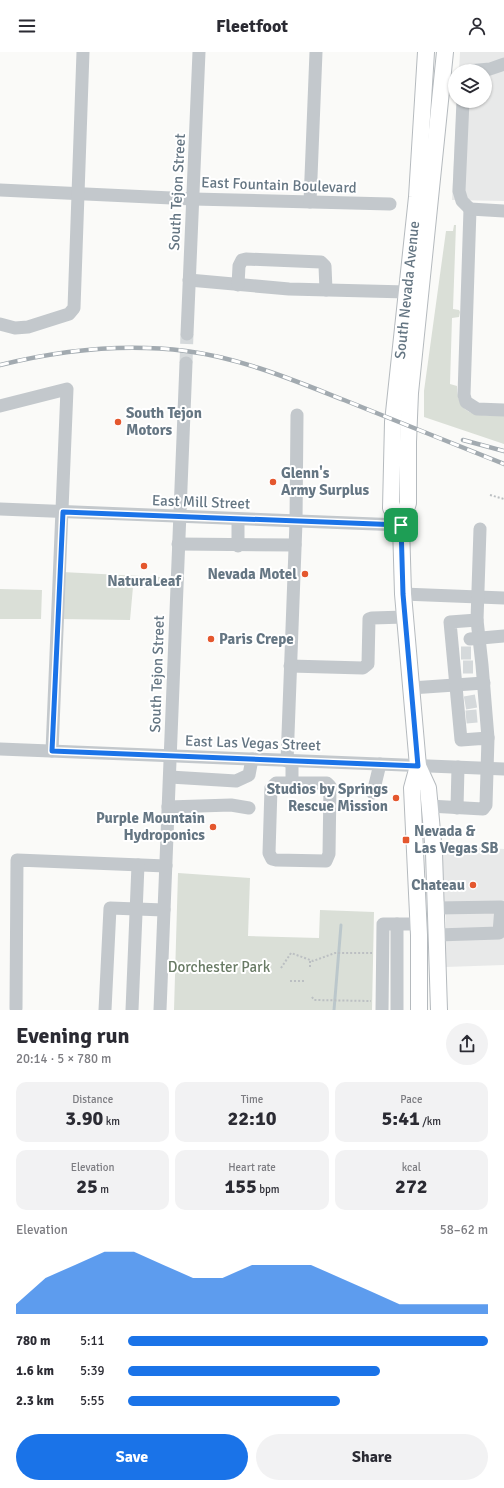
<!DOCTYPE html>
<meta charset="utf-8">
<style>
body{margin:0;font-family:Signika,sans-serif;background:#f2f2f3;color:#2b2b33;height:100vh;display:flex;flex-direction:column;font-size:15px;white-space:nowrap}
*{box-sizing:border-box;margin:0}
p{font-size:13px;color:#7c7c81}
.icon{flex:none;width:22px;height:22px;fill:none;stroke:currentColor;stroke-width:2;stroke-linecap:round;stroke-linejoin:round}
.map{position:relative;height:958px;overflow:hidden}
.panel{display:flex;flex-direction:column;background:#fff;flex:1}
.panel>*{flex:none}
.controls{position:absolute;left:448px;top:12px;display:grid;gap:8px}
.controls a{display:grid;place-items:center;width:44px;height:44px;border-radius:50%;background:#fff;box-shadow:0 1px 3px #0004;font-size:20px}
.pin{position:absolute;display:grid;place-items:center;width:34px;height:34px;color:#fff;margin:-17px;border-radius:8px;box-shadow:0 2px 6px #0006}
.round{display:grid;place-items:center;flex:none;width:42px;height:42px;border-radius:21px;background:#f2f2f3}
.headline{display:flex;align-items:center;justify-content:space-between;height:68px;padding:0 16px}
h1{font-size:22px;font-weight:700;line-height:30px}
.stats{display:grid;grid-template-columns:repeat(3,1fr);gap:6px;height:68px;padding:4px 16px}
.stats div{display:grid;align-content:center;border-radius:10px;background:#f2f2f3;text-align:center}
.stats b{font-size:20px;font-weight:700}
.stats small{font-size:11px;font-weight:400}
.stats p{font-size:11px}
.chart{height:112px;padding:8px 16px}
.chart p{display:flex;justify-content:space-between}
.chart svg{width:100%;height:72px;margin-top:4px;fill:#1a73e8;opacity:.7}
.primary-button{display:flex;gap:8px;margin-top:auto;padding:8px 16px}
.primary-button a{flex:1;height:46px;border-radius:24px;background:#1a73e8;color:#fff;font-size:16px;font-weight:700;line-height:46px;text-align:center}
.primary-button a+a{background:#f2f2f3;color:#2b2b33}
ul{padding:0 16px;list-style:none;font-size:13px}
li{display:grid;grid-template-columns:64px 48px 1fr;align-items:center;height:30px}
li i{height:10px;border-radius:5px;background:#1a73e8}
header{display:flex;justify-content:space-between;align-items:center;height:52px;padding:0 16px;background:#fff;font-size:18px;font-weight:700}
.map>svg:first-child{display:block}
.built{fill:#e8e9e9}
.green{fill:#dadfd7}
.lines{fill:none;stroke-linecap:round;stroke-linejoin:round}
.stream{stroke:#bbc7cb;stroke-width:3}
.minor-tunnel{stroke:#d5d9db;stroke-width:13;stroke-dasharray:13 6;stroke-linecap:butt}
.major-casing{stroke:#b5babe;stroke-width:18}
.path{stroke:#bbbfc2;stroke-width:2;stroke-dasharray:2 2;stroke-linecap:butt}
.minor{stroke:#c3c8cc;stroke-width:13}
.major{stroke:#fff;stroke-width:16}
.rail-casing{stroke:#a2aab0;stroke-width:4.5}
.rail{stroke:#fff;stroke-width:3;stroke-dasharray:9;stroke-linecap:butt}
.route-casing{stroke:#fff;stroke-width:8}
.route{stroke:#1a73e8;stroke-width:5}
.poi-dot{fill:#e4572e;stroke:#fff;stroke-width:1.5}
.labels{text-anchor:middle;stroke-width:4;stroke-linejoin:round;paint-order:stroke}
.street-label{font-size:15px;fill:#657683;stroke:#fff}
.poi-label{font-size:15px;font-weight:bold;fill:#657683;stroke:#fff;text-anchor:start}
.park-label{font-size:15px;fill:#687a64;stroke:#fff}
</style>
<header><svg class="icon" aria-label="menu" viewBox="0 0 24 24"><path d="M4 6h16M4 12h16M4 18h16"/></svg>Fleetfoot<svg class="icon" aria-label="person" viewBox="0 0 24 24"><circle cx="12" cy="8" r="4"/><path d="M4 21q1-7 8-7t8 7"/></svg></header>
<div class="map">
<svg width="504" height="958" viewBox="0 0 504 958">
<rect width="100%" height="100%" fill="#fafaf8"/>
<g class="built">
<path d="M460,0h44v149l-52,-1 5,-99h28v-30h-26z"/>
<path d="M438,793l66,4v116l-59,2 1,-47z"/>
</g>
<g class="green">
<path d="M454,173h2l-3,84 6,1 1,2 -1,5 -7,1 -2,66 7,2c0,32 22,29 47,30v28l-80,-27v-26l22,-160h7z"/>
<path d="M62,520l98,5 -1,11 -26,-1 -3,33 -70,-1z"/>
<path d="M0,537l42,1 -1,29h-41z"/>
<path d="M178,821l72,5 -2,58 71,2 1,-28 54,2 -2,98h-198z"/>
</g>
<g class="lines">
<path class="stream" d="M334,958l7,-85"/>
<g class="minor-tunnel">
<path d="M186,311l1,-29"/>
<path d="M461,601h10"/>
<path d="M463,615h10"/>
<path d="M465,651l11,-2"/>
<path d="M466,665l11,-1"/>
</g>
<g class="major-casing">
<g id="major">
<path d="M401,473l-10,-17 2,-86 24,-225 9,-145"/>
<path d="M418,714l-6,22 7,147v75"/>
<path d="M439,958l-5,-157 -6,-65 -10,-22 -15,-172 -2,-69 7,-22v-61l2,-49 35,-341"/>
</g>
</g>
<g class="path">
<path d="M490,443l14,4"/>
<path d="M310,909v7"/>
<path d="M281,916l10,-15 22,8 22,-8h37"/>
<path d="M290,929h14"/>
<path d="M312,945l2,3 57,1"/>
</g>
<g class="minor">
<path d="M468,19l22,-2 14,-5"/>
<path d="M463,49l-4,90 3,10 8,8"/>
<path d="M0,138l193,9 197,5"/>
<path d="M310,150l6,-150"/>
<path d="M470,157l-6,186 2,7 11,7 27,1"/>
<path d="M470,157l34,2"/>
<path d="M189,228l100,9 118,3"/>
<path d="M238,233l1,-19 3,-6 4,-1 75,3 4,4 1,24"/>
<path d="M0,272l15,4 13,-1 41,-13 5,-6 9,-256"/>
<path d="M187,282l12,-282"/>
<path d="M0,354l67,-17 -15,362"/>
<path d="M0,457l401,16"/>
<path d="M238,468v26"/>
<path d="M178,492l117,1"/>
<path d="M403,542l101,4"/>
<path d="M477,568l5,45 6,73"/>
<path d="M470,587l34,-3"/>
<path d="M290,614l73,2 5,-4 1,-45 3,-1 33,-1"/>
<path d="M411,636l73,-5"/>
<path d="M0,697l504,20"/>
<path d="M287,709l9,-239 1,-107"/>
<path d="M170,725l66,4 13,-6 3,-16"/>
<path d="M292,731h35l3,3 -1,68 -3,7 -50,-1 -4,-1 -3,-6 2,-65 5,-5h16v-22"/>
<path d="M373,741l7,-29"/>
<path d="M429,754l54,3 3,-4 2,-67 -27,2 -11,-118 27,-2 3,-91"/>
<path d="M168,755l63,-2 18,3"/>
<path d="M457,756l1,-41"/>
<path d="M436,856l65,-1 -2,26 -62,2"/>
<path d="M397,872v86"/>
<path d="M16,956l1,-148 149,6"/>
<path d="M105,958l5,-102 54,2"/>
<path d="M132,958l6,-145"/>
<path d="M160,958l26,-647"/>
<path d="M382,958l1,-86h36"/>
</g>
<use href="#major" class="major"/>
<g class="rail-casing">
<g id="rail">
<path d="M0,313c61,-15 123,-22 186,-14 55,7 107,29 158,49 53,21 107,43 160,64"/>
<path d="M463,388l41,11"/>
</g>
</g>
<use href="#rail" class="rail"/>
</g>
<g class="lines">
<g class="route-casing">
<path id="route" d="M63,460l338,13 2,69 15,172 -366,-15z"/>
</g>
<use href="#route" class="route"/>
</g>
<g class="poi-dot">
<circle cx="118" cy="370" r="4"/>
<circle cx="273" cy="430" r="4"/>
<circle cx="144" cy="514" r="4"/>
<circle cx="305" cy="522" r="4"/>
<circle cx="211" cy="587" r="4"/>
<circle cx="396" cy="746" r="4"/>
<circle cx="213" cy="775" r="4"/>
<rect x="402" y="784" width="8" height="8" rx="2"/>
<circle cx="473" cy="833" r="4"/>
</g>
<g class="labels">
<g class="street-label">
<text transform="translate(279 133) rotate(2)" y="5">East Fountain Boulevard</text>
<text transform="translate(177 140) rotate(-87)" y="5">South Tejon Street</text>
<text transform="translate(407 238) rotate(-84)" y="5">South Nevada Avenue</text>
<text transform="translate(201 450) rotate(2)" y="5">East Mill Street</text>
<text transform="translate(157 622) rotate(-88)" y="5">South Tejon Street</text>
<text transform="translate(253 691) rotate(2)" y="5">East Las Vegas Street</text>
</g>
<g class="poi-label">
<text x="126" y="366">South Tejon<tspan x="126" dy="17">Motors</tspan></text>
<text x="281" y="426">Glenn's<tspan x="281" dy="17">Army Surplus</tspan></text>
<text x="297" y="527" text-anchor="end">Nevada Motel</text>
<text x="144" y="534" text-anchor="middle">NaturaLeaf</text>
<text x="219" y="592">Paris Crepe</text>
<text x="388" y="742" text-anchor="end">Studios by Springs<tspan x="388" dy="17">Rescue Mission</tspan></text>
<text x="205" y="771" text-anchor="end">Purple Mountain<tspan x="205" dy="17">Hydroponics</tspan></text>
<text x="414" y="784">Nevada &amp;<tspan x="414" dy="17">Las Vegas SB</tspan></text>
<text x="465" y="838" text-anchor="end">Chateau</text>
</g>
<g class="park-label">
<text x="219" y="920">Dorchester Park</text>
</g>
</g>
</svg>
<div class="controls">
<a><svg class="icon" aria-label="layers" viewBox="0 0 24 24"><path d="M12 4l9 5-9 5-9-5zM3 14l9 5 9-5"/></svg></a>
</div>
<div class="pin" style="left:401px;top:473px;background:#1e9e55"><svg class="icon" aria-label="arrive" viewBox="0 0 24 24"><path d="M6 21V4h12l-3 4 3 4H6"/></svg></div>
</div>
<section class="panel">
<div class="headline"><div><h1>Evening run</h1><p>20:14 · 5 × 780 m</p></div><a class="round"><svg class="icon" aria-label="share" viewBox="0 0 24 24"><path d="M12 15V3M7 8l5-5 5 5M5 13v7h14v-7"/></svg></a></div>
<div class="stats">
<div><p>Distance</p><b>3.90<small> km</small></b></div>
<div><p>Time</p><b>22:10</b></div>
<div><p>Pace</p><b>5:41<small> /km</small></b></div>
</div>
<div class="stats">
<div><p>Elevation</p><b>25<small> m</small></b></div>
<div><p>Heart rate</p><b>155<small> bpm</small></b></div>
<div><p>kcal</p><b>272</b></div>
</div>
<div class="chart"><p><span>Elevation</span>58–62 m</p>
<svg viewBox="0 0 160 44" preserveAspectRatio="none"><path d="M0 44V38L10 22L20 14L30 6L40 6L50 14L60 22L70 22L80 14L90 14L100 14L110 22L120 30L130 38L140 38L150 38L160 38V44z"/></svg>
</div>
<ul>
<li><b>780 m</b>5:11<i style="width:100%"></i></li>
<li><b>1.6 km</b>5:39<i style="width:70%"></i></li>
<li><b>2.3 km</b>5:55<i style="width:59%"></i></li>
</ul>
<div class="primary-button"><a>Save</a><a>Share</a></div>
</section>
